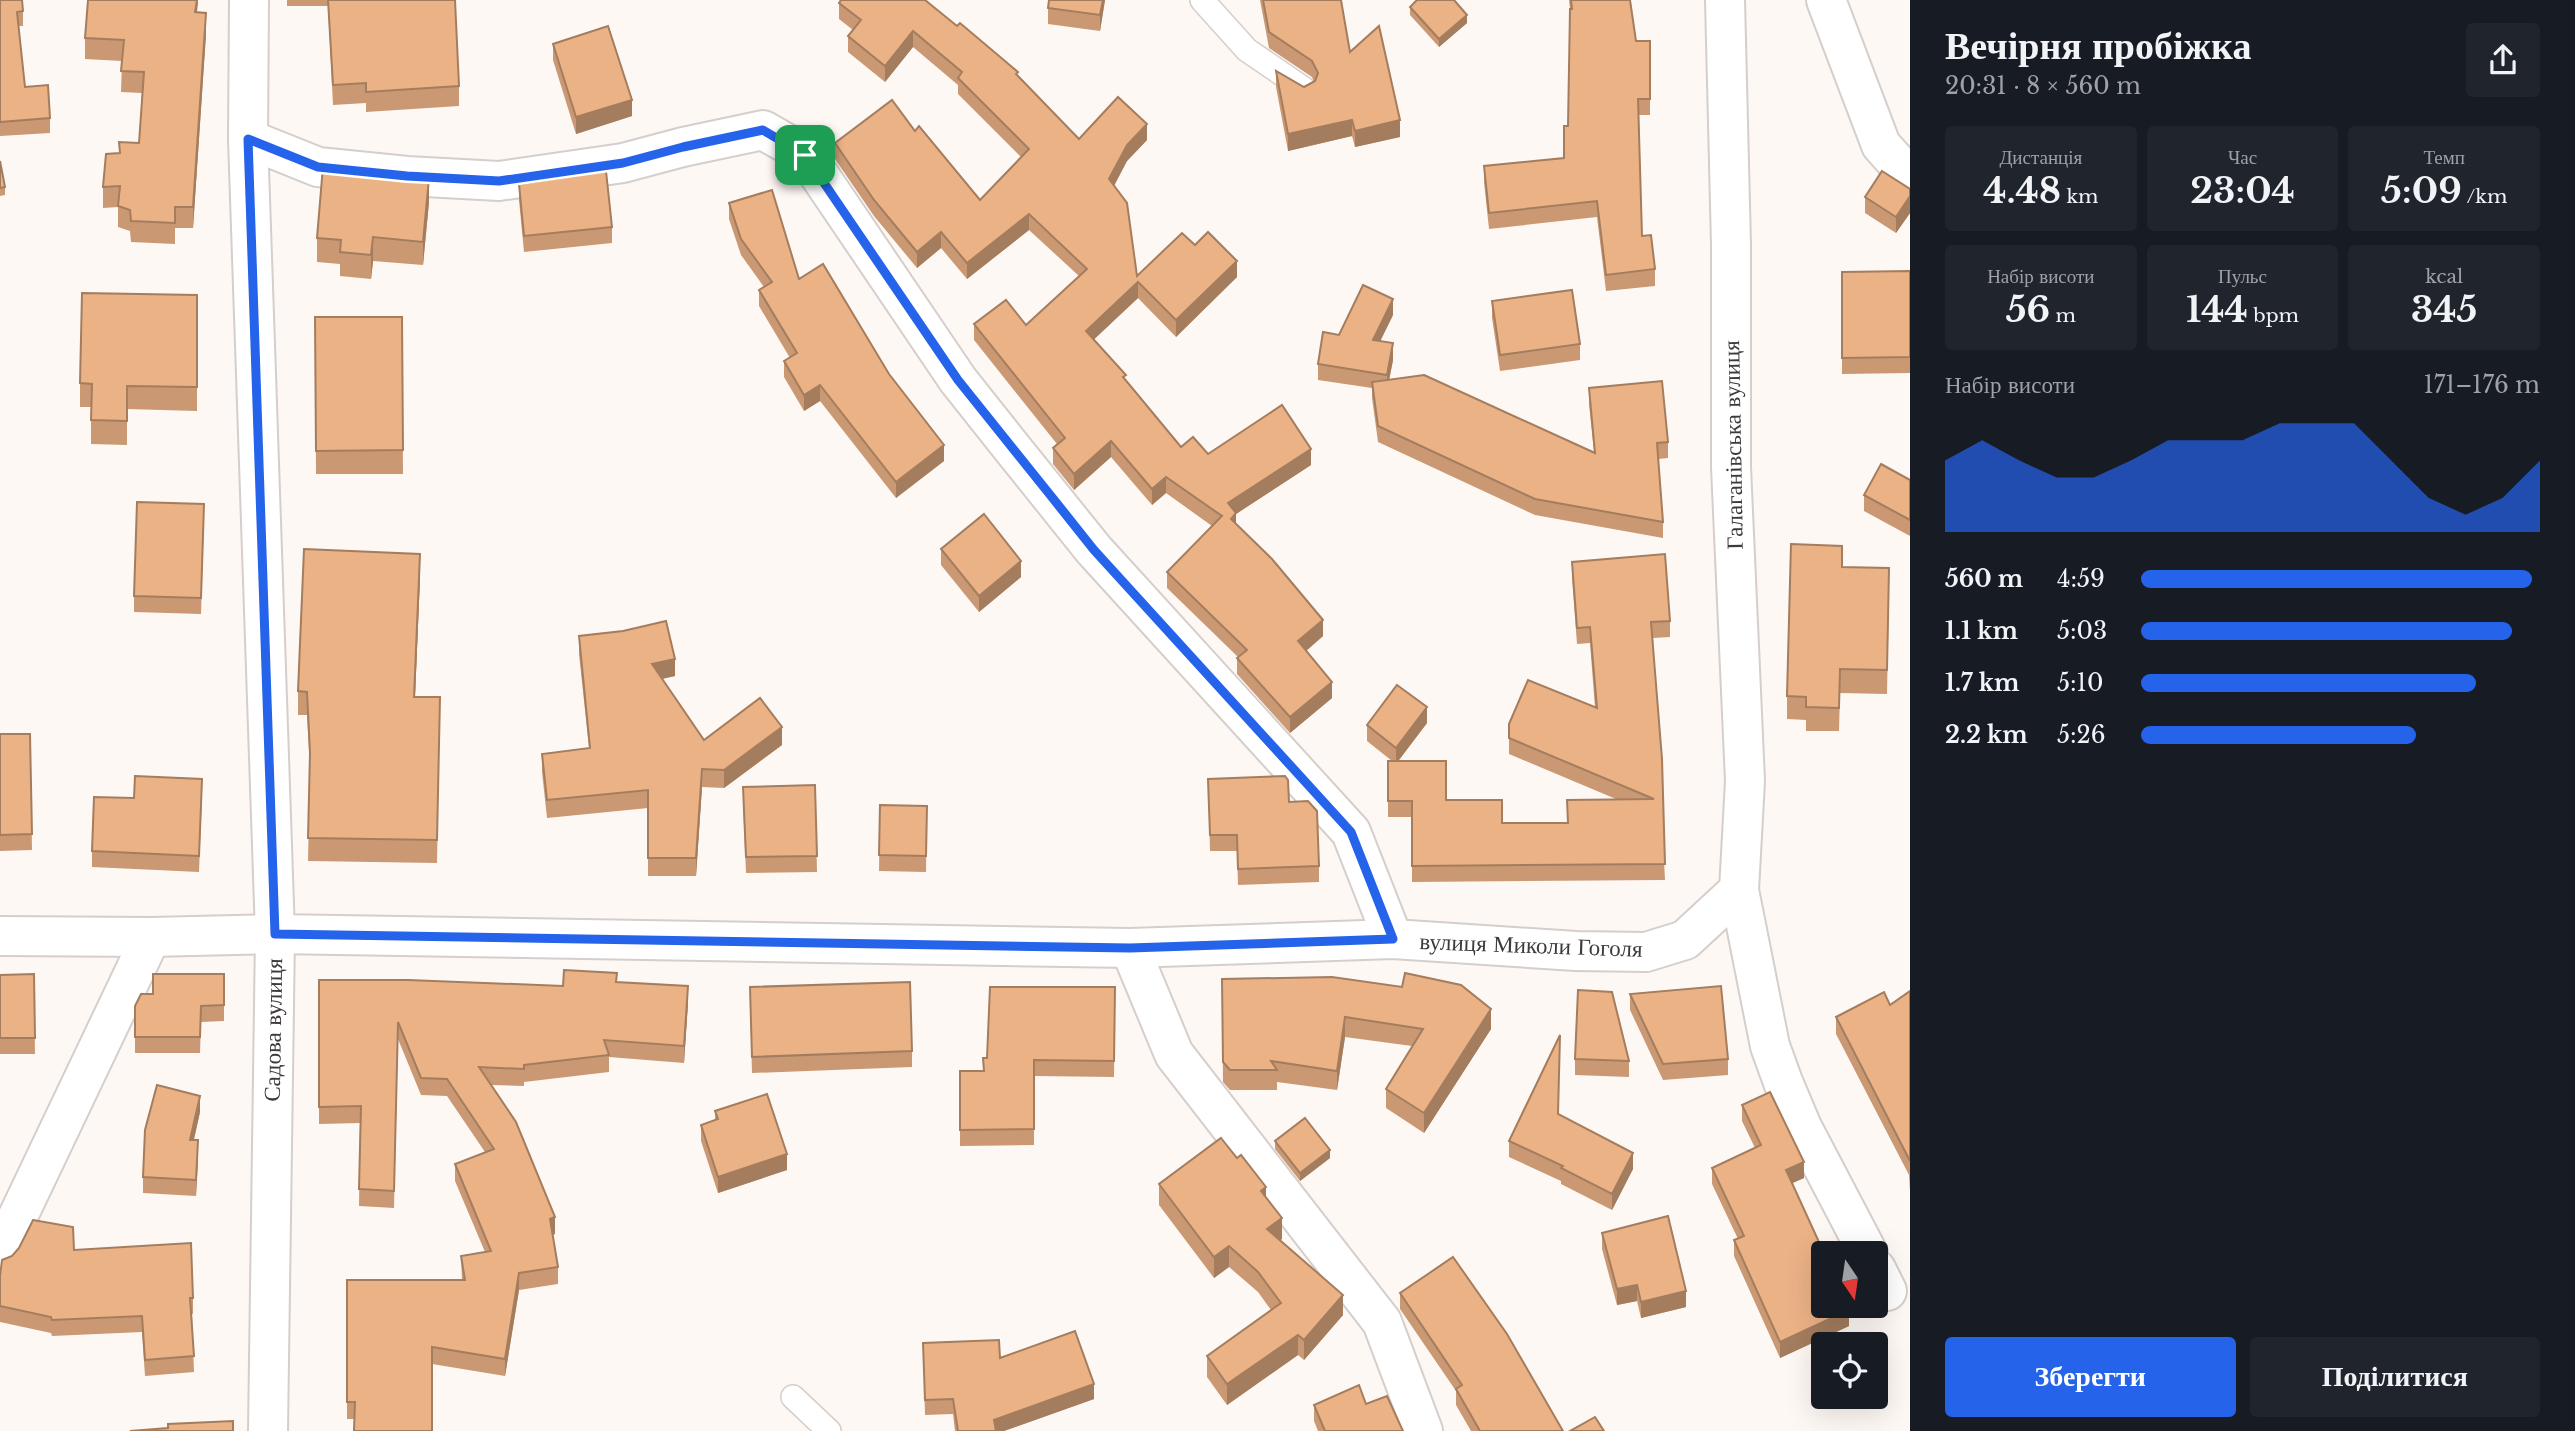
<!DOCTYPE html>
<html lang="uk">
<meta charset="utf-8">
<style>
body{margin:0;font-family:"Libre Baskerville",serif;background:#20242c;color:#f1f3f6;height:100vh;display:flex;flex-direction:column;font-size:26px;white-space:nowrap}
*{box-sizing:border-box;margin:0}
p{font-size:23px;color:#9ea1a6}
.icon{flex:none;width:38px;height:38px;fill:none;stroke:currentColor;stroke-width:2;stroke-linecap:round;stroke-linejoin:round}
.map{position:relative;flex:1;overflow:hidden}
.details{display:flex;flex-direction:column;background:#171b24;width:665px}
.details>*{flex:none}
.needle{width:46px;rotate:167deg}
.controls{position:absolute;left:1811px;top:1241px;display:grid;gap:14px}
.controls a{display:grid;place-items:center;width:77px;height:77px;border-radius:7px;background:#171b24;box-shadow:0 7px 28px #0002;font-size:35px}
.pin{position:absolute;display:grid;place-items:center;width:60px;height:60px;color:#fff;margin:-30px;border-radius:14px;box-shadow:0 4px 10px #0006}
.round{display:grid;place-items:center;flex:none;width:74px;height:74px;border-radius:7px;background:#20242c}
.headline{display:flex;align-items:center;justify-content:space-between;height:119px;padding:0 35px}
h1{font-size:38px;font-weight:700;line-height:52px}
.stats{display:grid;grid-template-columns:repeat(3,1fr);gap:10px;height:119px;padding:7px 35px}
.stats div{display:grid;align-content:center;border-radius:7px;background:#20242c;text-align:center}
.stats b{font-size:35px;font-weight:700}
.stats small{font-size:19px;font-weight:400}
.stats p{font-size:19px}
.chart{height:196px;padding:14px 35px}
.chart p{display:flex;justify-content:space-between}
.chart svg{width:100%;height:126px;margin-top:7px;fill:#2563eb;opacity:.7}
.action{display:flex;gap:14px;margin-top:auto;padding:14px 35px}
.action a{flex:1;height:80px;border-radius:7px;background:#2563eb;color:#fff;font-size:28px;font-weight:700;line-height:80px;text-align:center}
.action a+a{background:#20242c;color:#f1f3f6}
ul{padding:0 35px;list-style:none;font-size:23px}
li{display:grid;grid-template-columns:112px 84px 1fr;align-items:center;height:52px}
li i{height:18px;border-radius:9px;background:#2563eb}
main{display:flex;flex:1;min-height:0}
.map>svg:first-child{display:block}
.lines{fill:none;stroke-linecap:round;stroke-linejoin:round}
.service-casing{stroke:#d5cecb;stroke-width:26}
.minor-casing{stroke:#d5cecb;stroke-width:42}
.service{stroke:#fff;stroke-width:23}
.minor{stroke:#fff;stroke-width:38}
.wall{fill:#ca9973}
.shaded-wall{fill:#a47d5e}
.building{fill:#ebb286;stroke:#a47d5e;stroke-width:2}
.route-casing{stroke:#fff;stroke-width:14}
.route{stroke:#2563eb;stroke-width:9}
.labels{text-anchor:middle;stroke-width:5;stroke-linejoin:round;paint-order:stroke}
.street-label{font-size:23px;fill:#3d3a39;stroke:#fff}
</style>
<main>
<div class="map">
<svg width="1910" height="1431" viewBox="0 0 1910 1431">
<rect width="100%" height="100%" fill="#fef8f5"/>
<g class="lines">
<g class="service-casing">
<g id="service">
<path d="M1202,0l45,50 57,39"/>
<path d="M793,1397l36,34"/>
</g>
</g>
<g class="minor-casing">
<g id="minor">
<path d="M249,0l-1,139 27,795 -7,497"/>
<path d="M1725,0l6,245v222l14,314 -6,109 31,156 13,36 19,45 66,126"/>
<path d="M1826,0l55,145 18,20 11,6"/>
<path d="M248,139l70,28 89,9 92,5 124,-18 60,-16 80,-17 42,24 153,226 50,63 86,107 257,282 42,107"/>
<path d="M0,936l151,1 124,-3 855,14 263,-9 183,12 70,1 39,-12 54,-50"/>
<path d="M1130,948l44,106 208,268 41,109"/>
<path d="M0,1254l151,-317"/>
<path d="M1876,1269l11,22"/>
</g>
</g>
<use href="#service" class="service"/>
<use href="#minor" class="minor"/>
</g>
<g class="wall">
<path d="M0,0l23,11v15h-5l7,61 25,31v15l-50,3z"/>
<path d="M88,0h110l-1,12 9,22 -13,194h-18v16l-44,-2 -1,-11 -12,-4v-20l-15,1v-21l16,-34 20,-10 3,-50 -21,-1 1,-31 -37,-2v-21z"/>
<path d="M287,0h168l4,86v20l-93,6v-9l-33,2 -5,-99h-41z"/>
<path d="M841,0l177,76 61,63 68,1 -20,21 -13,25 23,90 58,-31 42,32 -61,60 -38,-39 -44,41 32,42 55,66 27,7 103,11 -75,49v10l87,112 -17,15 26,47 -42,35 -53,-59v-16l1,-1 -71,-69v-16l45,-46 -46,-33 -14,12 -41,-48 -37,33 -21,-26v-16l4,-4 -83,-104v-16l52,1 53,-49 -50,-46 -62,49 -26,-31 -24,20 -43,-52 -39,-57v-16l80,-12 65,69 41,-43 -63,-63v-9l-45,-38 -28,35 -37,-30v-16l5,-6 -14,-11v-16z"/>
<path d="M1105,0l-5,31 -52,-7v-16z"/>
<path d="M1260,0h81l9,52 50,85 -45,10 -3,-11 -64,15 -12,-64v-16l28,16 10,-5 -2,-5 -43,-29z"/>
<path d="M1569,0h61l6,41h14v74h-11l3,121 13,33v17l-49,5 -9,-74 -108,12 -5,-47v-16l80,-8 4,-32 2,-117z"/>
<path d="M1410,7l57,16 -28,24 -29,-32z"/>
<path d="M553,44l79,72 -56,18 -23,-74z"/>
<path d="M0,161l5,26v8l-5,1z"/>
<path d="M407,180l22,22 -6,63 -50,-4 -2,18 -31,-3v-12l-23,-2v-24z"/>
<path d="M519,184l93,43v16l-88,9 -5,-52z"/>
<path d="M1910,189v24l-14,20 -31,-20v-16z"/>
<path d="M729,203l70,76 90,95 55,87 -48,37 -76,-97 -16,10 -20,-34v-16l6,-3 -31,-52v-16l5,-3 -23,-32 -12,-36z"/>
<path d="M1910,271v102l-68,1v-102z"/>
<path d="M197,295v116l-70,-2v36l-36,-1v-37h-11v-24z"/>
<path d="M1492,301l88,43v16l-80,11 -8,-53z"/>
<path d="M1393,315l-13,26 13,19 -4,20 205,72 -5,-48v-16l79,54v16l-10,1 5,63v16l-128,-23 -157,-73 -6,-44v-10l-54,-8v-16z"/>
<path d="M315,317h87l1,157h-87z"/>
<path d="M1910,480v56l-46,-25v-16z"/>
<path d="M204,520l-3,94 -67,-2v-16z"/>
<path d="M941,549l80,28 -42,35 -38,-47z"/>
<path d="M1572,562l98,59v16l-17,1 12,242 -253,2v-65h-24v-56h4l-25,-20v-16l60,-2 -29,38 48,39 56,23h65l49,-24 -107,-45v-30l86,-16 -5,-65 -13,1 -5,-66z"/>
<path d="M1842,567l47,24 -2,103 -47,-1 -1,38h-33v-11l-19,-1v-23z"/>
<path d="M420,577l-5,120h25l-3,166 -129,-2 2,-92 -3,-54h-9v-24z"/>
<path d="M579,636l96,40 -13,3 42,61 78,5 -58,43 -22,-1 -6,89h-48v-68l-101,10 -5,-46v-18l47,-6 -10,-94z"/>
<path d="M0,734h30l2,116 -32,1z"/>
<path d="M1208,779l81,23 30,64v16l-81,3 -1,-34h-27z"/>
<path d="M815,785l2,87 -71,1 -3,-70z"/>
<path d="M202,795l-3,77 -107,-5v-16l42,-53z"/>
<path d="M880,805l47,1 -1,66 -47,-1z"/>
<path d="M34,974l1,80h-35v-79z"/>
<path d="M224,974v47l-23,1 -1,31h-65v-47l18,-12z"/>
<path d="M1222,979l269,50 -67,104 -38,-25v-19l26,-43 -67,-9 -8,53 -60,-8v8h-47l-7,-8z"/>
<path d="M319,980l244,6 54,-4 71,21 -4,60 -75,-6v15l-85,10v4l-33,-1 64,149 -3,1 6,32v17l-39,6 -14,86 -73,-12 -77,55h-8v-139h115l-1,-24 24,-4 -30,-71v-17l30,-12 -38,-56 -26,-1 -23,-56 -4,169 -35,-2 1,-83 -41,1z"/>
<path d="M1115,987l-1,90 -80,-1v69l-74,1v-75h23l4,-13z"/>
<path d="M1910,991v200l-1,-16 -73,-141v-17l54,-12z"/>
<path d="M1630,994l98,65v16l-65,5 -33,-70z"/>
<path d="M750,1003l162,48v16l-160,6z"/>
<path d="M1575,1059l54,2v16l-54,-2z"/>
<path d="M1742,1105l62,73 -12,5 57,143 -69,32 -46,-102v-16l4,-1 -26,-55v-16l43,-20 -13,-27z"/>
<path d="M715,1111l72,59 -69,23 -17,-52v-16l14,-5z"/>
<path d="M200,1112l-6,28 4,17 -2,39 -53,-3v-16z"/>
<path d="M1558,1114l75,55 -21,41 -51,-26v-3l-52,-24v-16z"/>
<path d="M1275,1141l55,17 -30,23 -25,-32z"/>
<path d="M1159,1184l107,13 16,42 -2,1 63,75 -39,45 -6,-5 -71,50 -20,-28v-21l64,-46 -13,-18 -29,-25 -15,11 -55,-73z"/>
<path d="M1602,1233l84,74 -45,11 -4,-17 -20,4 -15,-56z"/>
<path d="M74,1250l119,48v16h-1l2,58 -49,4 -3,-44 -90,4 -1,-3 -51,-11v-46z"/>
<path d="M1400,1293l163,138h-92l-15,-26v-14l-56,-82z"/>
<path d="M923,1343l77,15 94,41 -90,32h-49l-2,-17 -28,1z"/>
<path d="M1366,1404l37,27h-85l-4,-10v-16z"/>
</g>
<g class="shaded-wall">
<path d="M197,0h1l-3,33v-21z"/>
<path d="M1103,0h2l-5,31v-16z"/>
<path d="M206,13v21l-13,194v-21z"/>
<path d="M1467,15v8l-28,24v-8z"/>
<path d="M913,31v16l-28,35v-16z"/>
<path d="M632,100v16l-56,18v-17z"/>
<path d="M1352,120v16l-64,15v-17z"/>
<path d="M1400,120v17l-45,10v-16z"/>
<path d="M1147,124v16l-20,21 -18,34v-16l18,-34z"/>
<path d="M429,178v24l-6,63v-23z"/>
<path d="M1910,196v17l-14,20v-16z"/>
<path d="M1029,214v16l-62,49v-16z"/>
<path d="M941,232v16l-24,20v-16z"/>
<path d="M373,237v24l-2,18v-24z"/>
<path d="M1237,261v16l-61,60v-17z"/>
<path d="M1138,282v16l-52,49v-16z"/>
<path d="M1393,299v16l-20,41v-16z"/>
<path d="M1393,343v17l-6,31v-16z"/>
<path d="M820,385v16l-16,10v-16z"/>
<path d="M1111,441v16l-37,33v-16z"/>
<path d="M944,445v16l-48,37v-16z"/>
<path d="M1311,449v16l-75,49v15l-5,-10 -3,-16z"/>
<path d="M1166,477v16l-14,12v-16z"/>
<path d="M420,554v23l-6,143v-23z"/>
<path d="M1021,561v16l-42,35v-16z"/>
<path d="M1323,620v16l-25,22v-17z"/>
<path d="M675,659v17l-23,5v-17z"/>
<path d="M1332,682v16l-42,35v-16z"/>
<path d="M1427,707v16l-31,41v-16z"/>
<path d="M782,727v18l-58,43v-18z"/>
<path d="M702,769v18l-6,89v-18z"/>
<path d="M688,986v17l-4,60v-17z"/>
<path d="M1491,1009v20l-67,104v-20z"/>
<path d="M1345,1017v20l-8,53v-19z"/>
<path d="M200,1096v16l-10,44v-16z"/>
<path d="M198,1140v17l-2,39v-16z"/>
<path d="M1330,1150v8l-30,23v-8z"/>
<path d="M1633,1153v16l-21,41v-16z"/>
<path d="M787,1154v16l-69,23v-16z"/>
<path d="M1804,1162v16l-18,8v-16z"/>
<path d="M1266,1187v21l-5,-17z"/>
<path d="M555,1217v17l-5,2v-17z"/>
<path d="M1282,1218v21l-15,10v-20z"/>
<path d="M1229,1246v21l-15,11v-21z"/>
<path d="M519,1273v17l-14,86v-17z"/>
<path d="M1637,1285v16l-20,4v-16z"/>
<path d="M1686,1291v16l-45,11v-16z"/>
<path d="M1343,1295v20l-39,45v-20z"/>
<path d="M1849,1310v16l-69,32v-16z"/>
<path d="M1298,1335v20l-71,50v-21z"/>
<path d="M1094,1384v15l-90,32h-10v-11z"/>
</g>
<g class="building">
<path d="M0,0h22l1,11 -6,1 8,75 23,-2 2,33 -50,4z"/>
<path d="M88,0h109l-2,12 11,1 -13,194h-18v16l-44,-2 -1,-11 -12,-4 2,-20 -17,1 3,-33 14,-1 -1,-11 20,1 5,-71 -23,-1 3,-31 -39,-2z"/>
<path d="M328,0h127l4,86 -93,6v-9l-33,2z"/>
<path d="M841,0h84l32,26 3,-3 58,49 -2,2 63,65 39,-42 29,27 -20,21 -18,34 18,24 10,73 45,-43 13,12 13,-13 29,29 -61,59 -38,-38 -52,49 40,44 -3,2 58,70 12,-10 15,17 74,-49 29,44 -83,54 8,10 -5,6 41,40 51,61 -25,21 34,41 -42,35 -53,-59 10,-8 -80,-78 55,-56 -56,-39 -14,12 -41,-48 -37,33 -21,-26 12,-10 -91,-114 32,-24 20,25 61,-56 -58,-55 -62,49 -26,-31 -24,20 -43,-52 -39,-57 57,-43 23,31 4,-5 61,74 49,-51 -71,-71 4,-6 -49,-41 -28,35 -37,-30 13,-16 -22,-17z"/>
<path d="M1049,0h54l-3,15 -52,-7z"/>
<path d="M1263,0h78l9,52 29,-26 21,94 -45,11 -3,-11 -64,14 -12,-63 28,16 11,-6 3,-8 -6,-12 -43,-29z"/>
<path d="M1417,0h37l13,15 -28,24 -29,-32z"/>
<path d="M1571,0h59l6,41h14v58h-12l4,137 9,-1 4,34 -49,6 -9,-74 -108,12 -5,-47 80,-8v-32h4l2,-117h2z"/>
<path d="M608,26l24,74 -56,17 -23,-73z"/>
<path d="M0,161l5,26 -5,1z"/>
<path d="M323,166l83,8 1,6 22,-2 -6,64 -50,-5 -2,18 -31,-3 1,-12 -24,-2z"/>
<path d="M606,171l6,56 -88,9 -5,-52z"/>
<path d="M1882,171l28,18v7l-14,21 -31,-20z"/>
<path d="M772,190l27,89 24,-15 66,110 55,71 -48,37 -76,-97 -16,10 -20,-34 13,-8 -38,-63 13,-8 -31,-43 -12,-36z"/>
<path d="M1910,271v86l-68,1v-86z"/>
<path d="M1363,285l30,14 -20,41 20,3 -6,32 -69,-11 5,-32 16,3z"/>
<path d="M1572,290l8,54 -80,11 -8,-54z"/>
<path d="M82,293l115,2v92l-70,-1v35l-36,-1 1,-36 -12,-1z"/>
<path d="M315,317h87l1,133 -87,1z"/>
<path d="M1424,375l171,78 -6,-65 73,-7 6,61 -11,1 6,79 -128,-23 -157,-73 -6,-44z"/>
<path d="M1881,464l29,16v40l-46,-25z"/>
<path d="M137,502l67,2 -3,94 -67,-2z"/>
<path d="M984,514l37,47 -42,35 -38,-47z"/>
<path d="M1791,544l51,2v21l47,1 -2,102 -47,-1 -1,39 -33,-1v-10l-19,-1z"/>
<path d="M304,549l116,5 -6,143h26l-3,143 -129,-2 2,-85 -3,-61 -9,-1z"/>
<path d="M1665,554l5,67 -19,1 11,137 3,105 -253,2v-65h-24v-40h58v39h56v23h66l-1,-23 87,-1 -145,-61v-14l19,-44 69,28 -7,-81 -13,1 -5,-66z"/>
<path d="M666,621l9,38 -23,5 52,76 56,-42 22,29 -58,43 -22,-1 -6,89h-48v-68l-101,10 -5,-46 48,-6 -11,-112 44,-5z"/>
<path d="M1397,685l30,22 -31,41 -29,-23z"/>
<path d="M0,734h30l2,100 -32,1z"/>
<path d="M135,776l67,3 -3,77 -107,-5 2,-54 40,1z"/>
<path d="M1285,776l3,4 1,22 19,-1 9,10 2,55 -81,3 -1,-34h-27l-2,-56z"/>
<path d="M815,785l2,71 -71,1 -3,-70z"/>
<path d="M880,805l47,1 -1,50 -47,-1z"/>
<path d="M564,970l53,3 -1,9 72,4 -4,60 -80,-6 5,15 -85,10v4l-45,-2 37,55 39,95 -5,2 8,48 -39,6 -14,86 -73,-12v84h-78l1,-29h-8v-122h118l-4,-24 30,-5 -36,-87 39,-15 -47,-70 -26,-1 -23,-56 -4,169 -35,-2 2,-83 -42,1v-127h89l155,6z"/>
<path d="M1405,973l56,12 30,24 -67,104 -38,-24 37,-60 -78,-12 -8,54 -66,-10 6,9h-47l-7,-8 -1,-83 110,-2 70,10z"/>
<path d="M34,974l1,64h-35v-63z"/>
<path d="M153,974h71v31l-23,1 -1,31h-65v-31l6,-12h12z"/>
<path d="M910,982l2,69 -160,6 -2,-70z"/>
<path d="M1721,986l7,73 -65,5 -33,-70z"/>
<path d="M990,987h125l-1,74 -80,-1v69l-74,1v-59h24l-1,-13h4z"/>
<path d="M1578,990l34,2 17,69 -54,-2z"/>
<path d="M1910,991v170l-74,-144 48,-25 6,13z"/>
<path d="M1560,1035l-2,79 75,39 -21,41 -51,-26 2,-2 -54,-25z"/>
<path d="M157,1085l43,11 -10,44h8l-2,40 -53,-3 2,-47z"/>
<path d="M1770,1092l34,70 -18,8 38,83v53h23l2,4 -69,32 -46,-102 10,-4 -32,-68 49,-23 -19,-40z"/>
<path d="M767,1094l20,60 -69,23 -17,-52 17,-6 -3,-8z"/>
<path d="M1305,1118l25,32 -30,23 -25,-32z"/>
<path d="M1221,1138l16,20 4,-3 25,32 -5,4 21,27 -15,11 76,66 -39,45 -6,-5 -71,49 -20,-28 74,-53 -23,-31 -29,-26 -15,11 -55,-73z"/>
<path d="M1668,1216l18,75 -45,11 -4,-17 -20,4 -15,-56z"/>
<path d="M33,1220l40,7 1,23 117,-7 2,55h-3l4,58 -49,4 -3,-44 -90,4 -1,-3 -51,-11v-30l2,-16 10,-4 7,-8z"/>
<path d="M1453,1257l54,77 56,97h-83l-24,-42 6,-4 -62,-92z"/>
<path d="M1075,1331l19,53 -100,36 2,11h-38l-5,-32 -28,1 -2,-57 76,-3 1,18z"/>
<path d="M1359,1385l7,19 21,-8 16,35h-78l-11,-26z"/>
<path d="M1595,1417l9,14h-34z"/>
<path d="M233,1421v10h-103l38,-3v-4z"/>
</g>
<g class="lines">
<g class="route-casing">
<path id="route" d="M763,130l42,25 153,225 93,116 43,54 257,282 42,107 -263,9 -855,-14 -27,-795 70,28 89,9 92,5 124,-18 60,-16z"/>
</g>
<use href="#route" class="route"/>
</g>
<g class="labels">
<g class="street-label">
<text transform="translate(1733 445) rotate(-91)" y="8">Галаганівська вулиця</text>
<text transform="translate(1531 945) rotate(2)" y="8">вулиця Миколи Гоголя</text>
<text transform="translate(273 1030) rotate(-89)" y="8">Садова вулиця</text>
</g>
</g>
</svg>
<div class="controls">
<a><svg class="needle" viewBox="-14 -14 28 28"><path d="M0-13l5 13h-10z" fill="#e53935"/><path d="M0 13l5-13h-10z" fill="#9ea1a6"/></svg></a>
<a><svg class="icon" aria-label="locate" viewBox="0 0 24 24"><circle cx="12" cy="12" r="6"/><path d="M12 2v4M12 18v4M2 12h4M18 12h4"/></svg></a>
</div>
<div class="pin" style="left:805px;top:155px;background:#1e9e55"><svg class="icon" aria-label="arrive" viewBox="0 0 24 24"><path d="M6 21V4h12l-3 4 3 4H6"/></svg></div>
</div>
<section class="details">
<div class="headline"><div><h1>Вечірня пробіжка</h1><p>20:31 · 8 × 560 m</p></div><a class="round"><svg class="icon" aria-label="share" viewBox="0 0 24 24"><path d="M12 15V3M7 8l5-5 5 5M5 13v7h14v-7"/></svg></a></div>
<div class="stats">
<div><p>Дистанція</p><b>4.48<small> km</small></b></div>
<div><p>Час</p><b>23:04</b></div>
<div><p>Темп</p><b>5:09<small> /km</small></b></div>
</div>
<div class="stats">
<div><p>Набір висоти</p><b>56<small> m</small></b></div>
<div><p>Пульс</p><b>144<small> bpm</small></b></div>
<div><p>kcal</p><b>345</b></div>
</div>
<div class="chart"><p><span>Набір висоти</span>171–176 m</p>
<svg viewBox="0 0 160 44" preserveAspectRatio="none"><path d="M0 44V19L10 12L20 19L30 25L40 25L50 19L60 12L70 12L80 12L90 6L100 6L110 6L120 19L130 32L140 38L150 32L160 19V44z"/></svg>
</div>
<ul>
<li><b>560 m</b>4:59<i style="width:98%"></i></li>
<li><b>1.1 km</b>5:03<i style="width:93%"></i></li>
<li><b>1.7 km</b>5:10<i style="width:84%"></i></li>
<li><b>2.2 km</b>5:26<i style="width:69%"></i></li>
</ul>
<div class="action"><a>Зберегти</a><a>Поділитися</a></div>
</section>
</main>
